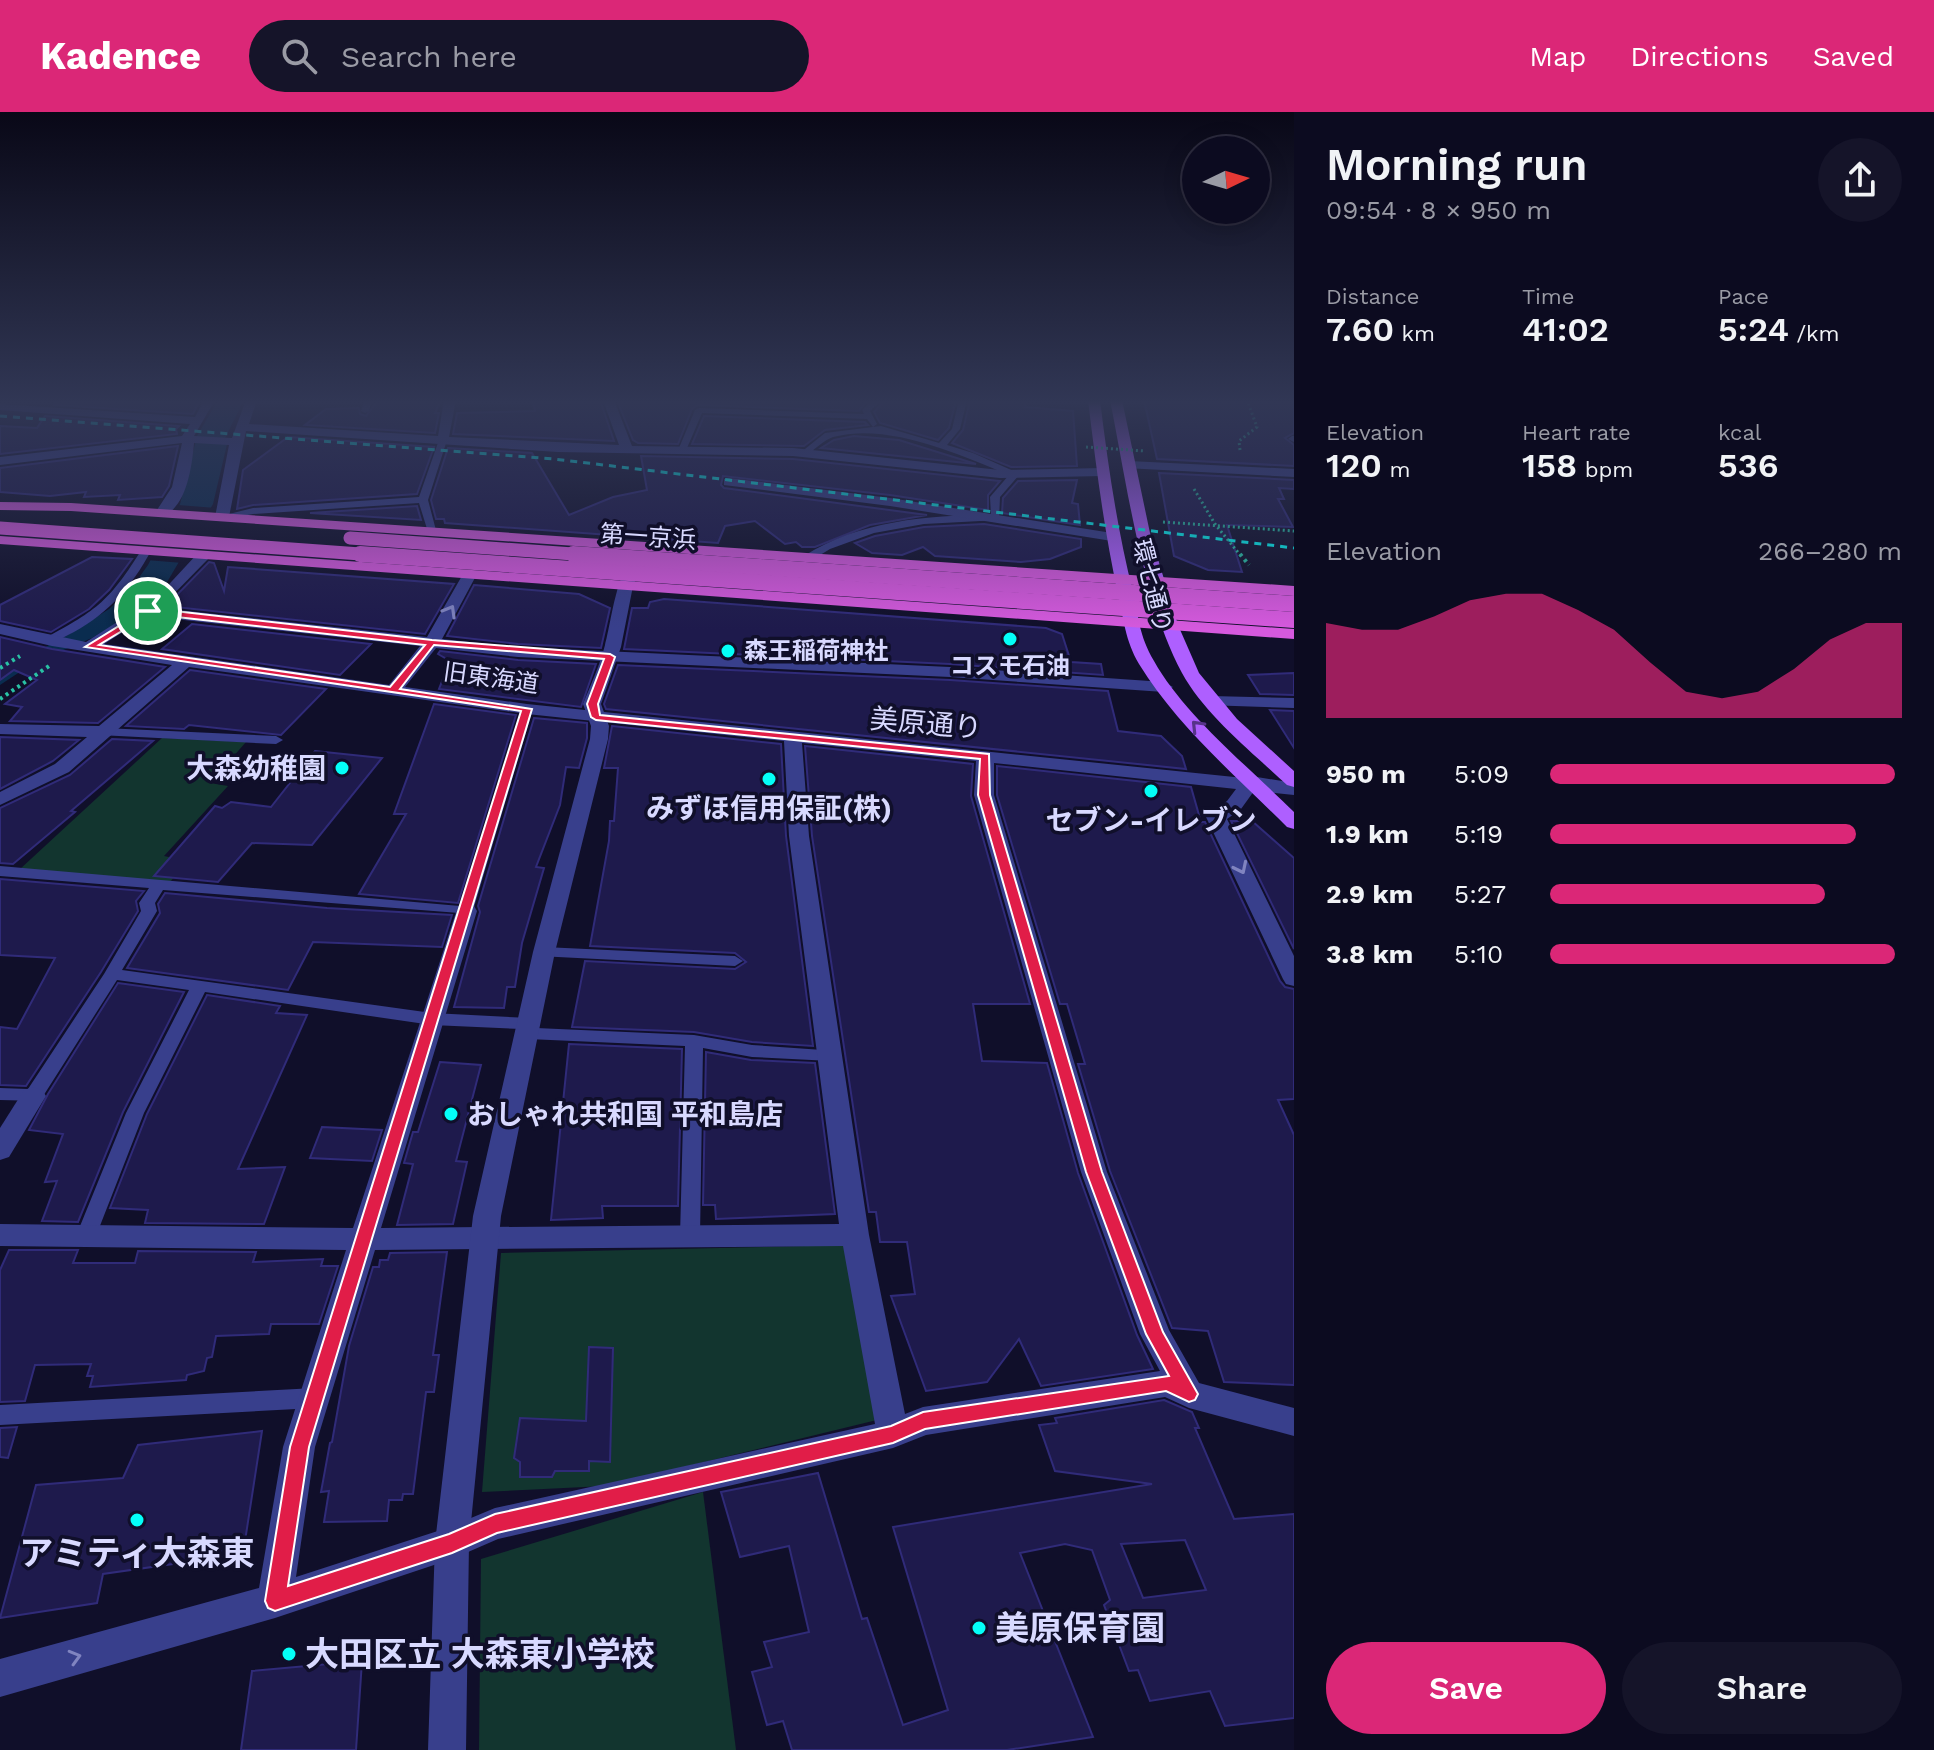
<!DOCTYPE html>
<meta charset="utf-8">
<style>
body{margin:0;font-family:"Work Sans","Noto Sans JP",sans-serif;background:#151429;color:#f1f3f6;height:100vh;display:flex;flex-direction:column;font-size:30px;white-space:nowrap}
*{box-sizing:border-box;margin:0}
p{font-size:26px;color:#9a9ba5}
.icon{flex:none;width:44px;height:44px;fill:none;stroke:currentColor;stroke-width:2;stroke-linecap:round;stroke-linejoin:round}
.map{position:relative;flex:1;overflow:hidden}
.sheet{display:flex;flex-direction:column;background:#0c0b20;width:640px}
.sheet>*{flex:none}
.needle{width:52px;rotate:85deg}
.tools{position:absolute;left:1182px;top:24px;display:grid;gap:16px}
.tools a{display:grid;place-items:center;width:88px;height:88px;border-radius:50%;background:#0c0b20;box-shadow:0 4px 20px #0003,0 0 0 2px #2c2b3e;font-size:40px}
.pin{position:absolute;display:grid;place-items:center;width:68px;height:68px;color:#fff;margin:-34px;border:4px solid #fff;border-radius:50%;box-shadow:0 2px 8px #0007}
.round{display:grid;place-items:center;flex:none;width:84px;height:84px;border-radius:42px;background:#151429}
.summary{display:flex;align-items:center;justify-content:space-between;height:136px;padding:0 32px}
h1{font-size:44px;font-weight:600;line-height:60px}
.stats{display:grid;grid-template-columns:repeat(3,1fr);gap:12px;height:136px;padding:8px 32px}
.stats div{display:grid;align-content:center}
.stats b{font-size:34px;font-weight:600}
.stats small{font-size:22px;font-weight:400}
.stats p{font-size:22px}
.chart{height:224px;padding:16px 32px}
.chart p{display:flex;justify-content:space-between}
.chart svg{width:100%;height:144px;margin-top:8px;fill:#db2777;opacity:.7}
.button{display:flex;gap:16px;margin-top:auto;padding:16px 32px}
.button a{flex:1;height:92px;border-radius:48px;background:#db2777;color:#fff;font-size:32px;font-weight:600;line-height:92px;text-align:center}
.button a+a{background:#151429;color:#f1f3f6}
ul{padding:0 32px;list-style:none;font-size:26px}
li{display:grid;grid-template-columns:128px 96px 1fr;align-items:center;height:60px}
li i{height:20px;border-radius:10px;background:#db2777}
header{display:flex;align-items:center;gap:48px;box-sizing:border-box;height:112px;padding:0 40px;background:#db2777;color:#fff}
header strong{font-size:38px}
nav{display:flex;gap:44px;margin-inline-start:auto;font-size:28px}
.search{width:560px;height:72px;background:#151429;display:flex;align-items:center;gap:20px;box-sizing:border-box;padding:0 28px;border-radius:44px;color:#9a9ba5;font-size:30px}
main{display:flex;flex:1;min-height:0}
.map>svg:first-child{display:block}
.green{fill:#12352f}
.water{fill:#0a2c4f}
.pier{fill:#100f2a}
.building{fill:#1e1a4c;stroke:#302b79;stroke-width:2;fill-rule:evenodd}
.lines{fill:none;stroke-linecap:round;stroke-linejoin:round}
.path-far1{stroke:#29c2a5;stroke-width:3;stroke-dasharray:2 3;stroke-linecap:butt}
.path{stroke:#29c2a5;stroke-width:4;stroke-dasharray:3 4;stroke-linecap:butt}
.service{fill:#383f8c;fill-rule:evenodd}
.minor{fill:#383f8c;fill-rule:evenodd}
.tertiary{fill:#383f8c;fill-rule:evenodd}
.primary{fill:#ae5fff;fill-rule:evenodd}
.trunk{fill:#d659de;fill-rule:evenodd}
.rail{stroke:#04fff8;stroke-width:3;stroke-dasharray:7 6;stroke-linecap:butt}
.path-bridge{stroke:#29c2a5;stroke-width:3;stroke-dasharray:2 3;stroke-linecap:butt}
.trunk-bridge-far1{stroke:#d659de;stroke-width:13}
.trunk-bridge{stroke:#d659de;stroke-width:16}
.oneway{stroke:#8084c0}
.oneway2{stroke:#57338a}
.route{fill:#e11d48;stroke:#fff;stroke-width:2;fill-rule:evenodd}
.poi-dot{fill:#04fff8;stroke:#100f2a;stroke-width:3}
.labels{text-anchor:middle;stroke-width:7;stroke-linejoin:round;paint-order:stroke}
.far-street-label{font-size:24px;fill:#d8d9ff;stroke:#100f2a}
.far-poi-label{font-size:24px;font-weight:bold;fill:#d8d9ff;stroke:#100f2a;text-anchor:start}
.street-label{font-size:28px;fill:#d8d9ff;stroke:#100f2a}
.poi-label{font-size:28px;font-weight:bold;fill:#d8d9ff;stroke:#100f2a}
.near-poi-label{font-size:34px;font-weight:bold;fill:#d8d9ff;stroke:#100f2a;text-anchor:start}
</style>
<header>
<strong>Kadence</strong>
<div class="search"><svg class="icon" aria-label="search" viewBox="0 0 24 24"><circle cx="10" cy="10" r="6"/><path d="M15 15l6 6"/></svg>Search here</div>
<nav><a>Map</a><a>Directions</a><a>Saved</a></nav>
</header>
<main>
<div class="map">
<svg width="1294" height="1638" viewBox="0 0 1294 1638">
<rect width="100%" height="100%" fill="#100f2a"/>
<g class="green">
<path d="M162,626l84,4 -36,41 18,3 -64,70 24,5 -19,22 -150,-13z"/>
<path d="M849,1133l32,174 -276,67 -123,6 19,-239z"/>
<path d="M703,1380l33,258h-257l2,-191z"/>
</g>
<path class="water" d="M218,288h26l-19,38 3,2 -15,64 -50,85 -17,16 -54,33 -57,24 -35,23v-14l68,-36 41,-26 21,-19 18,-25 32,-61 17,-68z"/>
<path class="pier" d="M178,393l38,3 -33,55 -37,-3z"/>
<g class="building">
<path d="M59,288h141l-7,14 -139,-9z"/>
<path d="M378,288h63l-6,13h4l-4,20 -130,-8 21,-16 33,-1 1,6 6,2z"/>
<path d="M536,288h64l14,41 -161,-7 4,-21 78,-2 -2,-9z"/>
<path d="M617,288h251l-9,11 -161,-6 -6,4 -14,35 -40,-1 -5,-3z"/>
<path d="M885,288h71l-7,28 -11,12 -58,-17 -6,-11z"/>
<path d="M970,288h56l-1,7 48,4 4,55 -66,1 -59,-24 11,-13z"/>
<path d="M1144,288h150v33l-9,5 9,7v21l-137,-7z"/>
<path d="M45,304l134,10 -3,3 1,5 -177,20v-28l37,2z"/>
<path d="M704,304l161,6 3,3 -43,5 -21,16 -112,-2z"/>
<path d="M854,324l45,4 77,24 -155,-16 13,-8z"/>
<path d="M288,325l146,10 -17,47 -164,11 -16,4 6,-39z"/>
<path d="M178,334l-9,40 -7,11 -44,3 2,-5 -36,2 2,-5 -36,4 -50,-4v-24z"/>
<path d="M448,336l84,5 37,62 44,-18 34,-7 -6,-34 152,3 207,22 -12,14v15l-98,-15 -167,-19 -2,9 3,3 203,27 -57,10 -55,22h-13l-6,-5 -11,2 -30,-23 -30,5 -7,17 -273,-20 -1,-4h-8l-5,-19z"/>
<path d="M1159,361l135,7v9l-15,-1 5,11h-6l15,28 -66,-2 15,47 -34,-2 -34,-14z"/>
<path d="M1077,368l-5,23 6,1 2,21 -78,-12 1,-15 15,-17z"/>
<path d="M417,394l4,14 -111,-7z"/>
<path d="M984,412l97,15v8l-31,12 -29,3 -86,-6 -12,-9 -21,8 -30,-2 -17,-10 20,-7 49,-9z"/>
<path d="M92,445l40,2 -23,31 -20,19 -38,23 -51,-11v-16z"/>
<path d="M209,450l5,1 10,28 4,-24 226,17 -29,50 -259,-28z"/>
<path d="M474,473l105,9 31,14 -9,40 -83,-4 -71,-8z"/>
<path d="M664,487l382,29 16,6 9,28 30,2 2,11 -153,-11 -326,-15 8,-41h16l2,-6z"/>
<path d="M192,512l179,20 -31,31 -178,-26z"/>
<path d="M0,525l52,12 113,18 -67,56 -88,-2 12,-14 -17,-3 32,-24 -23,-10 -14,10z"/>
<path d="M440,539l78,9 78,4 -15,43 -142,-18 11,-28 -12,-7z"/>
<path d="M618,553l332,15 158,11 10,40 43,5 21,20 4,13 -580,-60 -2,-5z"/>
<path d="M190,558l136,19 -45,46 -92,-10 -5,4 -58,-3z"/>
<path d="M1294,561v22l-34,-1 -12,-19z"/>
<path d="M434,592l82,11 -58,188 -99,-9 47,-80h-12z"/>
<path d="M1270,598l24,1v37z"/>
<path d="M534,606l53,5v15l-8,30 -13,-1 -6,38 -24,62 8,1 -22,75 -7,44h-8l-3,21 -50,-1 26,-95 -2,-6z"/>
<path d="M612,614l169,18 5,92 27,210 -61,-4 -58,-10 -122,-5 13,-66 150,8 11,-7 -11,-9 -145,-7 19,-105 1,-20h4l4,-53h-14z"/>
<path d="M0,625l79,3 -26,21 -53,28z"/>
<path d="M112,627l41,2 -82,70 4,1 -62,52 -13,-1v-55l70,-33z"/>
<path d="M805,634l168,18 -2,32 59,208h-57l9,57 65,2 31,110 59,162 16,34 -112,17 -22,-47 -32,43 -61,9 -35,-95 24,-2 -8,-52h-27l-4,-30h-7l-57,-376z"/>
<path d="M315,639l67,7 -70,87 -60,-2 -34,39 -64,-6 61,-70 7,2 9,-6 40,5z"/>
<path d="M997,654l194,21 10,35h4l75,159 5,6 9,2v110l-16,1 16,35v250l-70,-3 -16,-51 -36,-3 -62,-157 -32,-107h7l-18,-60h-7l-63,-209z"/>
<path d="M1231,709h21l42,37v91z"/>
<path d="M0,767l144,12 -8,10 2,10 -37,61 -75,114 -26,-1v-58l17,2 38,-71 -55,-3z"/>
<path d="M165,781l162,15 125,7 -10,32 -129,-5 -25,48 -161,-22 33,-55 -2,-9z"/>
<path d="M118,871l66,9 -61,120 -45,110 -36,-1 15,-40 -12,1 18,-48 -34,-4 19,-36z"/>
<path d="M207,883l73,11 -4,7 31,2 -69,154 47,-2 -21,57 -119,-1 3,-13 -38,-2 37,-94z"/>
<path d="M569,932l113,5 -4,157h-76l1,12 -52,2z"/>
<path d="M706,940l45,8 64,3 20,151 -119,5 -1,-14h-12z"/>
<path d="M440,950l41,3 -25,96 11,1 -14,62 -56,1 16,-61 -9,-1 9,-31h5z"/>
<path d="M322,1015l60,3 -10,31 -62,-3z"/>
<path d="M9,1138h69l-5,13h62l3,-12 118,1 -3,10 70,-3 -2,7h17l-19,58h-48l-2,10 -53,2 -4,21 -5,1 -3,13 -17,4 -1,5 -96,7 3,-11h-6l4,-12 -56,1 -10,36 -25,1v-132z"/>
<path d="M447,1140l-14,103h6l-5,37h-8l-13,102h-10l-1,6h-13l-2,21 -63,1 5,-31 -8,1 9,-49 2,-1 17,-96 24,-79h6l1,-7h8l2,-7z"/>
<path d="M589,1235l24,1 -3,114 -21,-1v10h-34l-3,6h-32v-15l-6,-4 6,-40 66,3z"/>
<path d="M1164,1288l28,12 7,16h-4l39,91 60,-5v204l-69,8 -15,-35 -60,10 -12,-31 -9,1 -25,-66 6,-5 -18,-50 -27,-6 -45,9 73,184 -86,13h-215l-9,-29 -16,4 -15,-53 20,-5 -8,-25 45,-10 -20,-86 -49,11 -19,-65 97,-19 44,146 5,-1 36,107 45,-15 -55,-183 259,-43 -97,-13 -16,-46 18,-2 -2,-5zM1185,1428l21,50 -63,8 -22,-54z"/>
<path d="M17,1315l-9,31 -8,-1v-29z"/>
<path d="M262,1319l-19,123 -140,20 -6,29 -97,15 36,-133 87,-7 15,-33z"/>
<path d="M362,1549l-6,89h-115l11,-79z"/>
</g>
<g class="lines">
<g class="path-far1">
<path d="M1240,338l-1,-9 18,-14 -10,-27"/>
<path d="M1194,377l21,35 26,32"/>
<path d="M1163,410l131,9"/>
</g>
<g class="path">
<path d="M1240,442l9,11"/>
<path d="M0,556l20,-12"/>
<path d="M0,587l52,-35"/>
</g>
<g class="service">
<path d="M248,288h36l-32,3z"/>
<path d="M364,288h8l-3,11 -4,2 -4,-2z"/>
<path d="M873,288h9l-12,11 7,13 -4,3 -6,-8 -165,-6 -15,35 -4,3 -4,-3 16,-38 4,-2 165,6 -2,-4z"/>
<path d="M959,288h8l-7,29 -13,16 26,8 47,21 -20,23 -1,23 -75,4 -50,9 -44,16 -18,11h-8v-4c55,-35 123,-41 187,-41l-1,-18 19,-22c-50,-21 -122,-53 -176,-38 -9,3 -18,12 -26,18l-7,-2 25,-20 56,-7 58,17 13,-14z"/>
<path d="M1292,324h2v6l-6,-3z"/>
<path d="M443,325l4,3 -19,60 9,34 -9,-2 -9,-29 -166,11 -31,6 -5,-3 36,-9 166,-11 20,-57z"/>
<path d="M142,437l9,2c-20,36 -41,61 -77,81 -10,5 -19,11 -29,10v-4c53,-28 65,-38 97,-89z"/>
<path d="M527,593l6,4 -61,205 -309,-24 -8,13 2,8 -35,59 310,43 98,5 6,2 3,4 -3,4 158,7 58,10 85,6 3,4 -3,4 -6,2 -79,-4 -49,-9 -3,188 -3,6 -7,2 -7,-2 -3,-6 5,-190 -157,-7 -6,-2 -3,-4 3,-4 -90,-4 -227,-33 -61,121 -48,123 -3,6 -7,2 -7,-2 -3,-6 50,-123 63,-123 -72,-10 -77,121 -40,-1v-12l28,1 76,-115 37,-63 -2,-8 10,-15 -149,-12v-10l460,40 61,-197z"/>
<path d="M104,616l172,8 7,4 -7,4 -177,-9v-6z"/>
<path d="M544,835l191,9 8,5 -8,5 -197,-10 -2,-4 2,-4z"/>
<path d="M315,1276l8,3 3,7 -3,7 -8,3 -315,17v-20z"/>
</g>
<g class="minor">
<path d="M204,288h11l-21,36 38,2 14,-38h11l-8,24 189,12 6,-36h12l-7,37 170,8 -16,-45h11l18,46 161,2 207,22 103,-2 6,4 -6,4 -103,2 -207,-22 -235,-4 -312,-21 -17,86 -7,4 -7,-4 14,-72 -35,-2c-2,23 -7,64 -32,74l-7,-4 17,-26 10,-44 -182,22v-8l182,-21 8,-12 -190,-14v-6l195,13z"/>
<path d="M1129,349l165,8v8l-169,-9v-6z"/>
<path d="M729,366l161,20 222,35 7,4 -7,4 -222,-35 -166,-21v-6z"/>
<path d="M204,439l7,4 -2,3 -49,50 267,29 36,-63 7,-4 7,4 -35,65 76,8 432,20 214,15 9,5 -9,5 -214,-15 -432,-20 -82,-9 -31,39 122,17 717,74 7,-2 43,7v12l-40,-4 -13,18 -14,10 67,137v30l-8,-2 -3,-5 -77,-162 21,-16 9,-12 -242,-26v32l113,377 62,158 30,53 95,25v28l-105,-28 -24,-11 -239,38 -33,13 -395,91 -46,20 -177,59 -275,79v-38l259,-71 24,-141 63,-197 -346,-4v-22l353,4 105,-322h16l3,5 -96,317 458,-4 -50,-388 -5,-95 -257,-27 -338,-47 -120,105 -69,33v-13l55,-28 32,-27 -87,-3v-10l99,2 73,-61 -120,-19 -52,-12v-10l86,18 73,-47 40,-43zM148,504l272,30 -31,39 -285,-41zM802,631l174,18 -2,34 107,377 59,162 20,37 -237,36 -18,7 -36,-179 -60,-399zM843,1134l32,178 -380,84 -48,20 -151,49 19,-130 60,-197z"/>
<path d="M1211,584l83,2v10l-89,-3 -3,-4 3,-4z"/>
<path d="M33,975l9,3 4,6 -37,61 -9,3v-32l24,-38z"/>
</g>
<path class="tertiary" d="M636,446l7,4 -10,24 -12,61 -20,57 8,22 -1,13 -53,213 -54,264 -32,327 -3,207h-38l7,-207 38,-327 60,-264 57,-213 1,-13 -8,-22c8,-20 17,-39 22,-59 6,-20 12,-80 31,-87z"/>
<g class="primary">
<path d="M1088,288h12c8,65 17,128 33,192 6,27 6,43 21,69 30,54 96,107 140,151v17l-7,-2c-51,-51 -110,-101 -148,-163 -14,-24 -15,-44 -21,-70 -14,-64 -22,-128 -30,-194z"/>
<path d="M1110,288h12l28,133 28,92 21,48 38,46 57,52v16l-7,-2c-34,-32 -82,-70 -105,-112 -40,-75 -55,-188 -72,-273z"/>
</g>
<g class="trunk">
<path d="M0,390l71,1 1223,83v10l-1223,-85 -71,-1z"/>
<path d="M0,424l1294,93v10l-1294,-95z"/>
</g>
<path class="rail" d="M0,304l554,43 740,89"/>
<path class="path-bridge" d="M1086,335l59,4"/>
<g class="trunk-bridge-far1">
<path d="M0,416l388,28"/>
<path d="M350,426l251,18"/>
</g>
<g class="trunk-bridge">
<path d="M360,442l934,66"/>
<path d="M573,442l721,50"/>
</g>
</g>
<defs><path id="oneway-chevron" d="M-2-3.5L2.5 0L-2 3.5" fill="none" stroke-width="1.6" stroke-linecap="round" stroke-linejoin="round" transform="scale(2)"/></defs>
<g class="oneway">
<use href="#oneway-chevron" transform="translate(450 499) rotate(-60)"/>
<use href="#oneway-chevron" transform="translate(1241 756) rotate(64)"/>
<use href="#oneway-chevron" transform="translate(75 1545) rotate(-16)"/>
</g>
<use class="oneway2" href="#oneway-chevron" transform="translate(1197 614) rotate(-134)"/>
<linearGradient id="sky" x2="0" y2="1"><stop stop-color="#090817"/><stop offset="0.56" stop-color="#313755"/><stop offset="1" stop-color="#313755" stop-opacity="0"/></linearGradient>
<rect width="1294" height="518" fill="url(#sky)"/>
<path class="route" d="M148,496l284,32 178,14 5,3 -17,47 2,11 389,39 1,41 112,377 61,160 35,62 -3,6 -6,2 -23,-11 -241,38 -32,14 -396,90 -45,20 -177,58 -7,-3 -3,-7 25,-154 231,-736 -436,-64zM150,502l275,31 -35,42 -291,-42zM434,533l170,14 -17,45 4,13 5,3 384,39 -2,36 108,377 60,162 23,42 -246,36 -32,14 -396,88 -46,20 -161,52 21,-139 223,-738 -132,-20z"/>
<g class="poi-dot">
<circle cx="1010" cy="527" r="8"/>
<circle cx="728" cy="539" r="8"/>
<circle cx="342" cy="656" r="8"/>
<circle cx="769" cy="667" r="8"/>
<circle cx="1151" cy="679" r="8"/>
<circle cx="451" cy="1002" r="8"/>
<circle cx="137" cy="1408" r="8"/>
<circle cx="979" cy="1516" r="8"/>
<circle cx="289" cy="1542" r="8"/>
</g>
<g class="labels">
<g class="far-street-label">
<text transform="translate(648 425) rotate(4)" y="8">第一京浜</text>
<text transform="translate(1152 474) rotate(76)" y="8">環七通り</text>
<text transform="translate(491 566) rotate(8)" y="8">旧東海道</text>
</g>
<g class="far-poi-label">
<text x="744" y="547">森王稲荷神社</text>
<text x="1010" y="562" text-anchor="middle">コスモ石油</text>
</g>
<g class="street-label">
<text transform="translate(926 611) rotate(5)" y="10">美原通り</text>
</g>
<g class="poi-label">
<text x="326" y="666" text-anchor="end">大森幼稚園</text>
<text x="769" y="706">みずほ信用保証(株)</text>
<text x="1151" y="718">セブン-イレブン</text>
<text x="467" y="1012" text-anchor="start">おしゃれ共和国 平和島店</text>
</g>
<g class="near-poi-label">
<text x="137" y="1453" text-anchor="middle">アミティ大森東</text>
<text x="995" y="1528">美原保育園</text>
<text x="305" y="1554">大田区立 大森東小学校</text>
</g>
</g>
</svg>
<div class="tools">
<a><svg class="needle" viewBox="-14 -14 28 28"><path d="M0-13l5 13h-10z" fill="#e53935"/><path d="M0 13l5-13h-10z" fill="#9a9ba5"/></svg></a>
</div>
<div class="pin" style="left:148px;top:499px;background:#1e9e55"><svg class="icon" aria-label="arrive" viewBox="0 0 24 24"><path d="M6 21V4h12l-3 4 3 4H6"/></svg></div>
</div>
<section class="sheet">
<div class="summary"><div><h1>Morning run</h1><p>09:54 · 8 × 950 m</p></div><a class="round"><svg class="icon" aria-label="share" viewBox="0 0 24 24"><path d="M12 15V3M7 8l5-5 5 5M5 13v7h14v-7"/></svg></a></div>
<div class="stats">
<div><p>Distance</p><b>7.60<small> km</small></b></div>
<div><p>Time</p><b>41:02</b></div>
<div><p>Pace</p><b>5:24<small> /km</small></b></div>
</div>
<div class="stats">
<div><p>Elevation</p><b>120<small> m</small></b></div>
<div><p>Heart rate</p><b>158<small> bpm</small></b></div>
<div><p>kcal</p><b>536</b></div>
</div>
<div class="chart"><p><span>Elevation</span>266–280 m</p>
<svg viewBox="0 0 160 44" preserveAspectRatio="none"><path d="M0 44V15L10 17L20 17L30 13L40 8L50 6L60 6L70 11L80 17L90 27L100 36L110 38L120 36L130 29L140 20L150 15L160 15V44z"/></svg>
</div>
<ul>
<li><b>950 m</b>5:09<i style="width:98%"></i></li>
<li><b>1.9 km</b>5:19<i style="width:87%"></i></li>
<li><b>2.9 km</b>5:27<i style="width:78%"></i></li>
<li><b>3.8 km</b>5:10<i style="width:98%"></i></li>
</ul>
<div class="button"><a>Save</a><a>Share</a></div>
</section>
</main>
